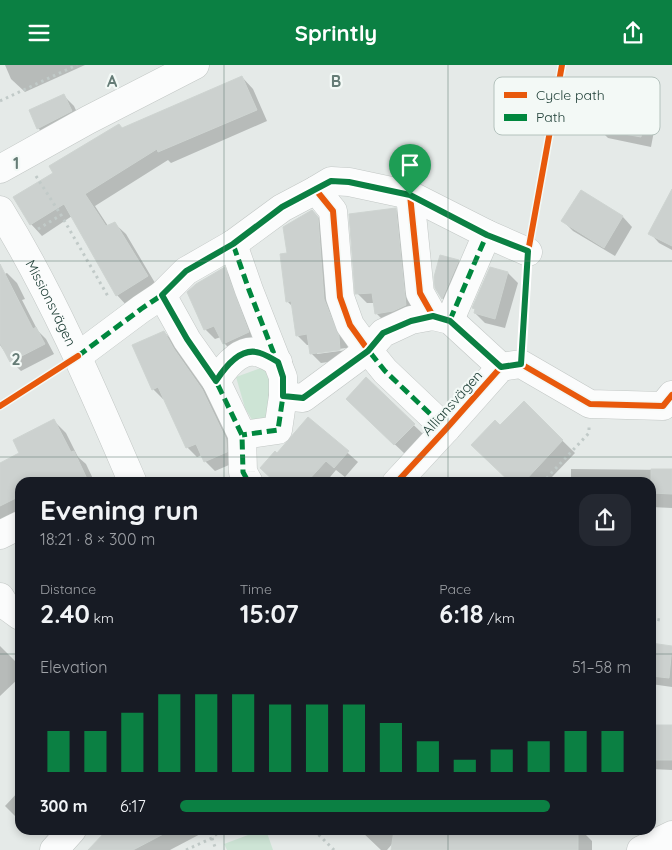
<!DOCTYPE html>
<meta charset="utf-8">
<style>
body{margin:0;font-family:Quicksand,sans-serif;background:#242831;color:#f1f3f6;height:100vh;display:flex;flex-direction:column;font-size:19px;white-space:nowrap}
*{box-sizing:border-box;margin:0}
p{font-size:16px;color:#9ea1a6}
.icon{flex:none;width:28px;height:28px;fill:none;stroke:currentColor;stroke-width:2;stroke-linecap:round;stroke-linejoin:round}
.map{position:relative;flex:1;overflow:hidden}
.side{position:absolute;left:15px;top:412px;width:641px;height:358px;display:flex;flex-direction:column;background:#171b24;border-radius:15px;box-shadow:0 2px 8px #0003}
.side>*{flex:none}
.pin{position:absolute;display:grid;place-items:center;width:42px;height:42px;color:#fff;margin:-51px -21px;border-radius:50% 50% 50% 0;rotate:-45deg;box-shadow:0 0 5px #0007}
.pin .icon{rotate:45deg}
.round{display:grid;place-items:center;flex:none;width:52px;height:52px;border-radius:15px;background:#242831}
.summary{display:flex;align-items:center;justify-content:space-between;height:85px;padding:0 25px}
h1{font-size:28px;font-weight:800;line-height:38px}
.figures{display:grid;grid-template-columns:repeat(3,1fr);gap:8px;height:85px;padding:5px 25px}
.figures div{display:grid;align-content:center}
.figures b{font-size:25px;font-weight:800}
.figures small{font-size:14px;font-weight:400}
.figures p{font-size:14px}
.chart{height:140px;padding:10px 25px}
.chart p{display:flex;justify-content:space-between}
.chart svg{width:100%;height:90px;margin-top:5px;stroke:#0b8043;stroke-width:6}
ul{padding:0 25px;list-style:none;font-size:16px}
li{display:grid;grid-template-columns:80px 60px 1fr;align-items:center;height:38px}
li i{height:12px;border-radius:6px;background:#0b8043}
header{display:flex;justify-content:space-between;align-items:center;height:65px;padding:0 25px;background:#0b8043;color:#fff;font-size:22px;font-weight:800}
.map>svg:first-child{display:block}
.green{fill:#cde4d5}
.shadow{fill:#0003;fill-rule:evenodd}
.building{fill:#ccd1cf;stroke:#ced4d1}
.lines{fill:none;stroke-linecap:round;stroke-linejoin:round}
.minor-casing{stroke:#c2c7c5;stroke-width:29}
.path{stroke:#c1cac8;stroke-width:3;stroke-dasharray:2.5 4;stroke-linecap:butt}
.minor{stroke:#fbfcfc;stroke-width:28}
.quiet{stroke:#00873e;stroke-width:5;stroke-dasharray:10 5;stroke-linecap:butt}
.cycleway-casing{stroke:#f3f9f6;stroke-width:9}
.cycleway{stroke:#e8590c;stroke-width:6}
.route-casing{stroke:#fff;stroke-width:10}
.route{stroke:#0b8043;stroke-width:6}
.grid{fill:none;stroke:#657c76;stroke-width:1;stroke-opacity:0.55}
.labels{text-anchor:middle;stroke-width:4.5;stroke-linejoin:round;paint-order:stroke}
.street-label{font-size:14px;fill:#204038;stroke:#f3f9f6}
.key{fill:#f3f9f6;stroke:#b4c2bd;stroke-width:1}
.key-label{font-size:14px;fill:#204038}
.grid-label{font-size:16px;text-anchor:middle;font-weight:bold;fill:#657c76;stroke:#f3f9f6;stroke-width:4.5;stroke-linejoin:round;paint-order:stroke}
</style>
<header><svg class="icon" aria-label="menu" viewBox="0 0 24 24"><path d="M4 6h16M4 12h16M4 18h16"/></svg>Sprintly<svg class="icon" aria-label="share" viewBox="0 0 24 24"><path d="M12 15V3M7 8l5-5 5 5M5 13v7h14v-7"/></svg></header>
<div class="map">
<svg width="672" height="785" viewBox="0 0 672 785">
<rect width="100%" height="100%" fill="#e5eae8"/>
<g class="green">
<path d="M266,301l5,14 4,44 -17,6 -13,-22 -9,-31z"/>
<path d="M261,765h5l7,20h-46l-3,-6z"/>
</g>
<g class="shadow">
<path d="M5,0h80l-60,27 -14,-13z"/>
<path d="M242,12l11,12 14,32 -96,42 -3,-3 -73,46 13,20 6,-3 12,11 32,54 -30,19 -11,-12 -45,-79 -30,20 -11,-12 23,-51 68,-44z"/>
<path d="M64,31l10,10 7,15 -33,17 -10,-10z"/>
<path d="M646,46l10,9 -5,27 -43,-9 -10,-10z"/>
<path d="M581,127l42,25 9,10 -17,29 -42,-25 -10,-10z"/>
<path d="M672,142v43l-13,-7 -9,-10z"/>
<path d="M395,144l10,10 10,96 -29,8 -10,-10 -1,-10h-8l-10,-10z"/>
<path d="M312,146l10,10 12,88 14,38 2,12 -29,4 -10,-10 -1,-8h-3l-10,-10 -3,-27 -7,-7 1,-47zM346,283l1,2 -30,4v-2z"/>
<path d="M458,196l10,10 -16,37 -9,-9 -7,-11z"/>
<path d="M224,204l10,10 24,63 -24,11 -10,-10 -3,-6 -6,2 -10,-10z"/>
<path d="M7,208l10,10 8,16 -3,1 16,31 8,8 8,15 -33,17 -10,-10 -11,-16v-69z"/>
<path d="M508,208l10,10 -13,45 -20,-5 -10,-10 1,-3 -2,-2z"/>
<path d="M164,267l10,10 10,18 28,40 24,50v12l-21,9 -10,-10 -3,-6 -5,2 -10,-10 -22,-49 -2,1 -10,-10z"/>
<path d="M366,314l58,56 -19,19 -58,-55z"/>
<path d="M524,338l51,50 -23,24 4,4 -2,2h-42l-12,-56z"/>
<path d="M309,354l49,43 -13,15 -9,-7 -11,13h-48v-28z"/>
<path d="M54,356l12,12 12,24 8,7 9,19h-75v31l-20,10v-59l21,-11z"/>
<path d="M571,404l101,1v38l-21,-1v-24h-80z"/>
<path d="M442,413l5,5h-9z"/>
<path d="M651,579l21,3v40l-21,-3z"/>
<path d="M0,581l20,20v11l-20,19z"/>
<path d="M651,661l21,1v43l-21,-1z"/>
<path d="M20,725v31l-15,-15z"/>
<path d="M109,765h99l-38,20h-80z"/>
<path d="M360,765h221l11,11v9h-199v-7l-6,7h-6z"/>
</g>
<g class="building">
<path d="M242,11l15,34 -99,42 -1,-3 -72,45 21,32 9,-4 33,54 -32,20 -52,-92 -34,21 -17,-28 40,-24 -4,-7 70,-42 3,4z"/>
<path d="M64,29l8,17 -35,18 -8,-19z"/>
<path d="M602,36l44,8 -5,28 -44,-8z"/>
<path d="M672,124v57l-24,-12z"/>
<path d="M581,125l42,26 -19,32 -43,-27z"/>
<path d="M396,143l10,97 -13,6 -18,3 -3,-21 -17,1 -6,-80z"/>
<path d="M312,145l6,7 6,82 15,37 1,14 -30,4 -3,-20 -11,2 -5,-35 -5,1 -6,-48 7,-1 -4,-26z"/>
<path d="M440,190l19,5 -17,39 -7,-11 -1,-11z"/>
<path d="M0,199l33,65 3,-2 9,17 -35,18 -10,-19z"/>
<path d="M225,202l24,65 -26,12 -9,-18 -10,4 -17,-38 9,-8z"/>
<path d="M490,202l18,5 -13,47 -21,-6 1,-4 -3,-1z"/>
<path d="M164,266l10,18 28,40 24,50 1,13 -23,10 -8,-18 -10,4 -28,-61 -6,3 -20,-45z"/>
<path d="M366,312l49,47 -21,21 -48,-46z"/>
<path d="M524,336l39,39 -40,43h-12l-40,-38 24,-25 5,5z"/>
<path d="M308,352l41,34 -15,17 -8,-7 -20,22h-30l-16,-15 15,-17 2,2z"/>
<path d="M54,354l17,33 3,-1 15,32h-69v13l-20,10v-43l19,-10 -6,-13z"/>
<path d="M651,404h21v25l-21,-1z"/>
<path d="M651,578l21,3 -3,32 -18,-2z"/>
<rect x="651" y="660" width="21" height="35"/>
<path d="M107,765h64l-38,20h-45z"/>
<path d="M394,765h184v20h-187z"/>
</g>
<g class="lines">
<g class="minor-casing">
<g id="minor">
<path d="M0,104l88,-49 107,-55"/>
<path d="M316,125l15,-9 18,1 61,13 77,39 41,18"/>
<path id="s1" d="M0,145c53,86 93,180 133,273"/>
<path d="M233,179l49,-36 34,-18 17,21 7,86 10,28 18,25 15,-17 28,-13 22,-4 -13,-23 -10,-98"/>
<path d="M162,230l24,-24 47,-27 16,46 34,87v19l-5,34 -36,5"/>
<path d="M433,251l17,4 51,47"/>
<path d="M450,255l37,-86"/>
<path d="M78,291l63,-47 21,-14 25,45 29,41 26,54 1,37 6,11"/>
<path d="M216,316c9,-14 25,-35 44,-28 6,2 13,6 18,9"/>
<path d="M283,331l20,2 65,-48 17,21 61,58"/>
<path d="M396,418l50,-54 55,-62 20,-3 69,40 73,2 9,-11"/>
<path d="M0,470l20,-10"/>
<path d="M0,532l5,8 15,11"/>
<path d="M54,785l18,-20"/>
<path d="M641,785l31,-15"/>
</g>
</g>
<g class="path">
<path d="M0,36l77,-36"/>
<path d="M36,111l25,39"/>
<path d="M38,164l23,-14 48,83"/>
<path d="M542,418l47,-50v-6"/>
<path d="M651,553l9,2"/>
<path d="M314,765l20,20"/>
<path d="M212,773l4,12"/>
<path d="M186,785l26,-12 9,-8"/>
</g>
<use href="#minor" class="minor"/>
<g class="quiet">
<path d="M316,125l15,-9 18,1 61,13 77,39 41,18"/>
<path d="M162,230l24,-24 47,-27 16,46 34,87v19l-5,34 -36,5"/>
<path d="M433,251l17,4 51,47"/>
<path d="M450,255l37,-86"/>
<path d="M78,291l63,-47 21,-14 25,45 29,41 26,54 1,37 6,11"/>
<path d="M216,316c9,-14 25,-35 44,-28 6,2 13,6 18,9"/>
<path d="M283,331l20,2 65,-48 17,21 61,58"/>
</g>
<g class="cycleway-casing">
<g id="cycleway">
<path d="M233,179l49,-36 34,-18 17,21 7,86 10,28 18,25 15,-17 28,-13 22,-4 -13,-23 -10,-98"/>
<path d="M521,299l7,-112 34,-187"/>
<path d="M0,341l78,-50"/>
<path d="M396,418l50,-54 55,-62 20,-3 69,40 73,2 9,-11"/>
</g>
</g>
<use href="#cycleway" class="cycleway"/>
</g>
<g class="lines">
<g class="route-casing">
<path id="route" d="M331,116l18,1 61,13 77,40 41,16 -7,113 -20,3 -51,-46 -17,-5 -22,5 -28,12 -15,18 -65,47 -20,-2v-19l-5,-15c-5,-3 -12,-7 -18,-9 -19,-7 -35,14 -44,28l-29,-42 -25,-44 24,-24 47,-27 49,-37z"/>
</g>
<use href="#route" class="route"/>
</g>
<path class="grid" d="M224,0v418M448,0v418M0,196h672M0,392h672M0,589h20M651,589h21M224,765v20M448,765v20"/>
<g class="labels">
<g class="street-label">
<text dy="5" stroke="none"><textPath href="#s1" startOffset="106">Missionsvägen</textPath></text>
<text transform="translate(452 338) rotate(-48)" y="5">Alliansvägen</text>
</g>
</g>
<rect x="494" y="12" width="166" height="58" rx="8" class="key"/>
<rect x="504" y="27" width="23" height="6" fill="#e8590c"/>
<rect x="504" y="49" width="23" height="7" fill="#00873e"/>
<g class="key-label">
<text x="536" y="35">Cycle path</text>
<text x="536" y="57">Path</text>
</g>
<g class="grid-label">
<text x="112" y="22">A</text>
<text x="336" y="22">B</text>
<text x="16" y="104">1</text>
<text x="16" y="300">2</text>
</g>
</svg>
<div class="pin" style="left:410px;top:130px;background:#1e9e55"><svg class="icon" aria-label="arrive" viewBox="0 0 24 24"><path d="M6 21V4h12l-3 4 3 4H6"/></svg></div>
<section class="side">
<div class="summary"><div><h1>Evening run</h1><p>18:21 · 8 × 300 m</p></div><a class="round"><svg class="icon" aria-label="share" viewBox="0 0 24 24"><path d="M12 15V3M7 8l5-5 5 5M5 13v7h14v-7"/></svg></a></div>
<div class="figures">
<div><p>Distance</p><b>2.40<small> km</small></b></div>
<div><p>Time</p><b>15:07</b></div>
<div><p>Pace</p><b>6:18<small> /km</small></b></div>
</div>
<div class="chart"><p><span>Elevation</span>51–58 m</p>
<svg viewBox="0 0 160 44" preserveAspectRatio="none"><path d="M5 44V24M15 44V24M25 44V15M35 44V6M45 44V6M55 44V6M65 44V11M75 44V11M85 44V11M95 44V20M105 44V29M115 44V38M125 44V33M135 44V29M145 44V24M155 44V24"/></svg>
</div>
<ul>
<li><b>300 m</b>6:17<i style="width:82%"></i></li>
</ul>
</section>
</div>
